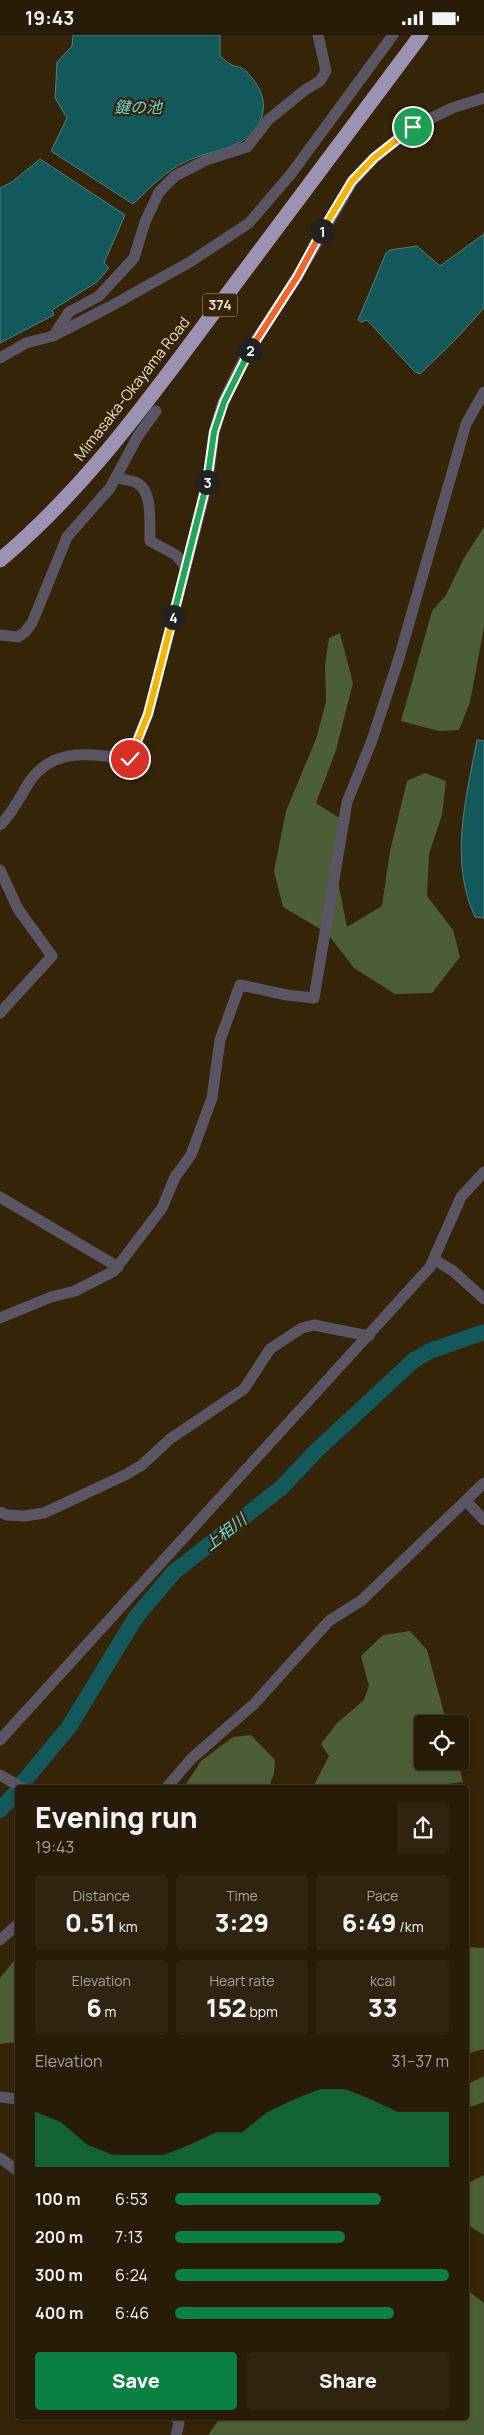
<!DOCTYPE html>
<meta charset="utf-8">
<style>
body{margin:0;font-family:Manrope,"Noto Sans JP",sans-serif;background:#302411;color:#f1f3f6;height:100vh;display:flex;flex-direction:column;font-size:19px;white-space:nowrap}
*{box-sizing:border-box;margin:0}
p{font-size:16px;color:#a5a19b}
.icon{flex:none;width:28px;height:28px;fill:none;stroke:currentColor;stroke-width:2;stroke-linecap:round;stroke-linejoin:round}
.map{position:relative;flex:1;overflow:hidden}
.sheet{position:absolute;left:15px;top:1750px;width:454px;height:635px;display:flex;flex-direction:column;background:#281b07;border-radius:5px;box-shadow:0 1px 4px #0004,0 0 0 1px #443928}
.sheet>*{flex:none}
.tools{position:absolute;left:414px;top:1680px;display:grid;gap:10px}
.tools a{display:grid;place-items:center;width:55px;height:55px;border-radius:5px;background:#281b07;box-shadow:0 1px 4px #0004,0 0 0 1px #443928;font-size:25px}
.pin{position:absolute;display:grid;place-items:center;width:42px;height:42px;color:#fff;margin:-21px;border:2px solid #fff;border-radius:50%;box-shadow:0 1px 5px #0007}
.km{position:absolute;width:25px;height:25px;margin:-12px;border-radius:50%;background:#222;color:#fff;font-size:14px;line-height:25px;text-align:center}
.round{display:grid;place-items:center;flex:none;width:52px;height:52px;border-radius:5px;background:#302411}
.overview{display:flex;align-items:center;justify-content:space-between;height:85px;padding:0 20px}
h1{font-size:28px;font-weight:800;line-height:38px}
.stats{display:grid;grid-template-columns:repeat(3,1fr);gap:8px;height:85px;padding:5px 20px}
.stats div{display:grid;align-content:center;border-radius:5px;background:#302411;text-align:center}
.stats b{font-size:25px;font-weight:800}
.stats small{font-size:14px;font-weight:400}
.stats p{font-size:14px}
.chart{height:140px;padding:10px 20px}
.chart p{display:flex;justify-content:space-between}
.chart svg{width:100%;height:90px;margin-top:5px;fill:#0b8043;opacity:.7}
.cta{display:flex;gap:10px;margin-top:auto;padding:10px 20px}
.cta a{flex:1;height:58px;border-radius:5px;background:#0b8043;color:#fff;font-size:20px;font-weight:800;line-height:58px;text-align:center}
.cta a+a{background:#302411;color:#f1f3f6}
ul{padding:0 20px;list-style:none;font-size:16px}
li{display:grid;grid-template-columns:80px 60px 1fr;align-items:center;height:38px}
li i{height:12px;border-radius:6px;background:#0b8043}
.status{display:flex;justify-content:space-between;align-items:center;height:35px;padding:0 25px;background:#281b07;direction:ltr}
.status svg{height:14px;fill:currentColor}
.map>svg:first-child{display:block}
.forest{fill:#4b5e36}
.water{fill:#13585a;stroke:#537f7c}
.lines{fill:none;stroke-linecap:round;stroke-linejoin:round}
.river{stroke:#13585a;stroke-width:16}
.minor{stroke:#595562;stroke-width:11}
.highway{stroke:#9c92b3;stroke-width:15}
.split-1-casing{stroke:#fff;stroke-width:10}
.split-2-casing{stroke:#fff;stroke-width:10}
.split-3-casing{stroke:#fff;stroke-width:10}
.split-4-casing{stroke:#fff;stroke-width:10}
.split-5-casing{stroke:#fff;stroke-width:10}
.split-1{stroke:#f5b400;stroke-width:6}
.split-2{stroke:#f0652b;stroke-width:6}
.split-3{stroke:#22a559;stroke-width:6}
.split-4{stroke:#22a559;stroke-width:6}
.split-5{stroke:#f5b400;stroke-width:6}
.labels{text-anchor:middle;stroke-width:4.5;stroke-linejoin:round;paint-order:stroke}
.shield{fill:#362409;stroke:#b3a492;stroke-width:1}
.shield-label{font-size:14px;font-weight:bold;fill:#e8dbcd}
.street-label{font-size:15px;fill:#e8dbcd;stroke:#362409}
.water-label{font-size:16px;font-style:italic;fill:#6ed3d6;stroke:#362409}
</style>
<div class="status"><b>19:43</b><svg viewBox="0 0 49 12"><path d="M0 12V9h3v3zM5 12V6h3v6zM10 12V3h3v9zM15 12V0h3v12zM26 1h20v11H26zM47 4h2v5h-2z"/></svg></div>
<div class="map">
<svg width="484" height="2400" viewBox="0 0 484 2400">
<rect width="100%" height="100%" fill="#362409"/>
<g class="forest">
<path d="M484,492v100l-14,75 -11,28 -20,1 -38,-10 31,-110 14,-16 18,-37z"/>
<path d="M340,598l13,50 -17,67 -20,53 22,14 8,-1 -8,66 9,45 35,-21 8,-55 17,-70 18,-8 21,8 -4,34 -13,39 -2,42 26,34 7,27 -28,36 -37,1 -41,-26 -27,-35 -44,-26 -9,-36 12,-60 30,-72 10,-37 -1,-37 4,-27z"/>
<path d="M410,1596l17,19 20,74h-25v37h36l5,21 -23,3 -1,2h-126l16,-31 -8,-12 16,-21 27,-23 5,-14 -8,-30 22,-21z"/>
<path d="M251,1700l24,25 -1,13 -5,14h-85l17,-26 32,-24z"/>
<path d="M466,1912l18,1v101l-18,5z"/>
<path d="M17,1922v85l-17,2v-66z"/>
<path d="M484,2041v26l-14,5 -4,-1v-21z"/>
<path d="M484,2140v60l-18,-11v-40z"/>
<path d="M466,2254l18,14v132h-276l12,-17 246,-1z"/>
</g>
<g class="water">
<path d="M73,0h147v21c4,3 7,7 12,9 5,2 10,2 14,6 12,13 21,27 16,45 -10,34 -48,32 -75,45 -21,9 -38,28 -54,43l-82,-53 16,-33 -12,-20 1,-16 1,-20 15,-16z"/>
<path d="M40,124l85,56 -21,48 5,5 -12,14 -45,28 2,5 -54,28v-155l12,-6z"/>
<path d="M484,199v74l-28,31 -36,35 -5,-2 -48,-52 -6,2 -3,-2 28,-67 4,-3 27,-4 23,20z"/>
<path d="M477,705l7,1v177l-9,-1c-26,-56 -9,-119 2,-177z"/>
</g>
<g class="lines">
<g class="river">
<path d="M19,1752l50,-60 67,-110 38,-45 107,-84 35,-37 98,-91 16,-9 54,-19"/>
<path d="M0,1775l18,-20"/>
</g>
<g class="minor">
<path d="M54,300l15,-23 30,-16 35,-38 11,-36 14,-30 16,-16 31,-16 41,-13 21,-27 37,-30 15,-9 6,-10 -8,-36"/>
<path d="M0,323l26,-15 27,-7 58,-30 79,-44 59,-39 42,-49 102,-139"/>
<path d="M116,443c6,1 13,2 19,4 19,7 14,42 15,59l26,14 10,12"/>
<path d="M0,600l18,2 7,-5 7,-9 35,-86 43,-49 28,-52 18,-25"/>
<path d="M0,790c12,-11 20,-28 28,-41 25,-39 64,-29 102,-25l18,-45 48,-186 12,-48 6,-48 9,-30 22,-45 52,-80 55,-95 22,-24 39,-31 39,-19 32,-10"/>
<path d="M0,835l18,39 34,47 -52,57"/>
<path d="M0,1162l118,70"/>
<path d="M435,1225l18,11 31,28"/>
<path d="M0,1283l51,-21 24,-6 39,-20 48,-63 13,-31 16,-22 21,-57 8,-58 20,-55 47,10 27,3 33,-196 24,-59 28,-85 67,-234 18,-32"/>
<path d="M466,1466l18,19"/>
<path d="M0,1477l7,3 18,1 19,-3 81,-38 17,-10 28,-26 74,-50 26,-40 32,-21 12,-3 55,11"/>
<path d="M0,1705l430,-473 31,-70 23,-25"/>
<path d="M0,1740l21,12"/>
<path d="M167,1752l25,-29 62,-54 75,-83 33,-21 122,-117"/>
<path d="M0,1905l18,-16"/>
<path d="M0,2062l18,2"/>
<path d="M0,2123l18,13"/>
<path d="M176,2400l3,-12 -3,-6"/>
</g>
<path class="highway" d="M0,525c85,-71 151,-163 217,-252 68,-91 136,-182 204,-273"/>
</g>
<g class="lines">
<g class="split-1-casing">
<path id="split-1" d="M322,196l30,-50 22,-23 39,-31"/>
</g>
<g class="split-2-casing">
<path id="split-2" d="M250,315l47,-73 25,-46"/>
</g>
<g class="split-3-casing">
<path id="split-3" d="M207,447l7,-50 10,-30 26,-52"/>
</g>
<g class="split-4-casing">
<path id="split-4" d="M173,582l34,-135"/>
</g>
<g class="split-5-casing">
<path id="split-5" d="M130,724l18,-45 25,-97"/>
</g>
<use href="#split-1" class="split-1"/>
<use href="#split-2" class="split-2"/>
<use href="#split-3" class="split-3"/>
<use href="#split-4" class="split-4"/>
<use href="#split-5" class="split-5"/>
</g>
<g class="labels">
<rect class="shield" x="202.5" y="258.5" width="35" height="23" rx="4"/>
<g class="shield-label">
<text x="220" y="275">374</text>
</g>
<g class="street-label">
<text transform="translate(132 354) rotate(-52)" y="5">Mimasaka-Okayama Road</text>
</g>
<g class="water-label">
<text x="138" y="78">鍵の池</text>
<text transform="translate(225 1497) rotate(-38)" y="6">上相川</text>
</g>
</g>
</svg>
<div class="tools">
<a><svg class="icon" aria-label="locate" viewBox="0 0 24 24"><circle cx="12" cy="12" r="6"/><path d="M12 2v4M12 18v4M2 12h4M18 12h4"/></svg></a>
</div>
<div class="pin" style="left:413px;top:92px;background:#1e9e55"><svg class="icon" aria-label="arrive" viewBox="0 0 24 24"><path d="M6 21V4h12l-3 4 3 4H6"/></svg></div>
<div class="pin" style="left:130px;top:724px;background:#d93025"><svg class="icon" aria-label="check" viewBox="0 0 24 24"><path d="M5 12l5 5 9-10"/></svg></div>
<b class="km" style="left:322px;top:196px">1</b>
<b class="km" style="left:250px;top:315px">2</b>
<b class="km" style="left:207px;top:447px">3</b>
<b class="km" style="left:173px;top:582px">4</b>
<section class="sheet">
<div class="overview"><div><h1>Evening run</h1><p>19:43</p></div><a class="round"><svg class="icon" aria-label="share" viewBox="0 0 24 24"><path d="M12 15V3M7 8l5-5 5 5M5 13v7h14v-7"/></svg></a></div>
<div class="stats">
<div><p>Distance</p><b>0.51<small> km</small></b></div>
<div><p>Time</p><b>3:29</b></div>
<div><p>Pace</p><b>6:49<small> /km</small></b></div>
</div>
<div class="stats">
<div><p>Elevation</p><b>6<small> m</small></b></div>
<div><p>Heart rate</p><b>152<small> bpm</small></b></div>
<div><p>kcal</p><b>33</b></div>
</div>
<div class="chart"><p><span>Elevation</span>31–37 m</p>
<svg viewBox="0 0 160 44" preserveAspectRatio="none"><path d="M0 44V17L10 22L20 33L30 38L40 38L50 38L60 33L70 27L80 27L90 17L100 11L110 6L120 6L130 11L140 17L150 17L160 17V44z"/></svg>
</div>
<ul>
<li><b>100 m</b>6:53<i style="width:75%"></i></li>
<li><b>200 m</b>7:13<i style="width:62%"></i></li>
<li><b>300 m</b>6:24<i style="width:100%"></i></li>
<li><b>400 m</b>6:46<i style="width:80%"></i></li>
</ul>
<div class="cta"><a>Save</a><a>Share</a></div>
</section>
</div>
